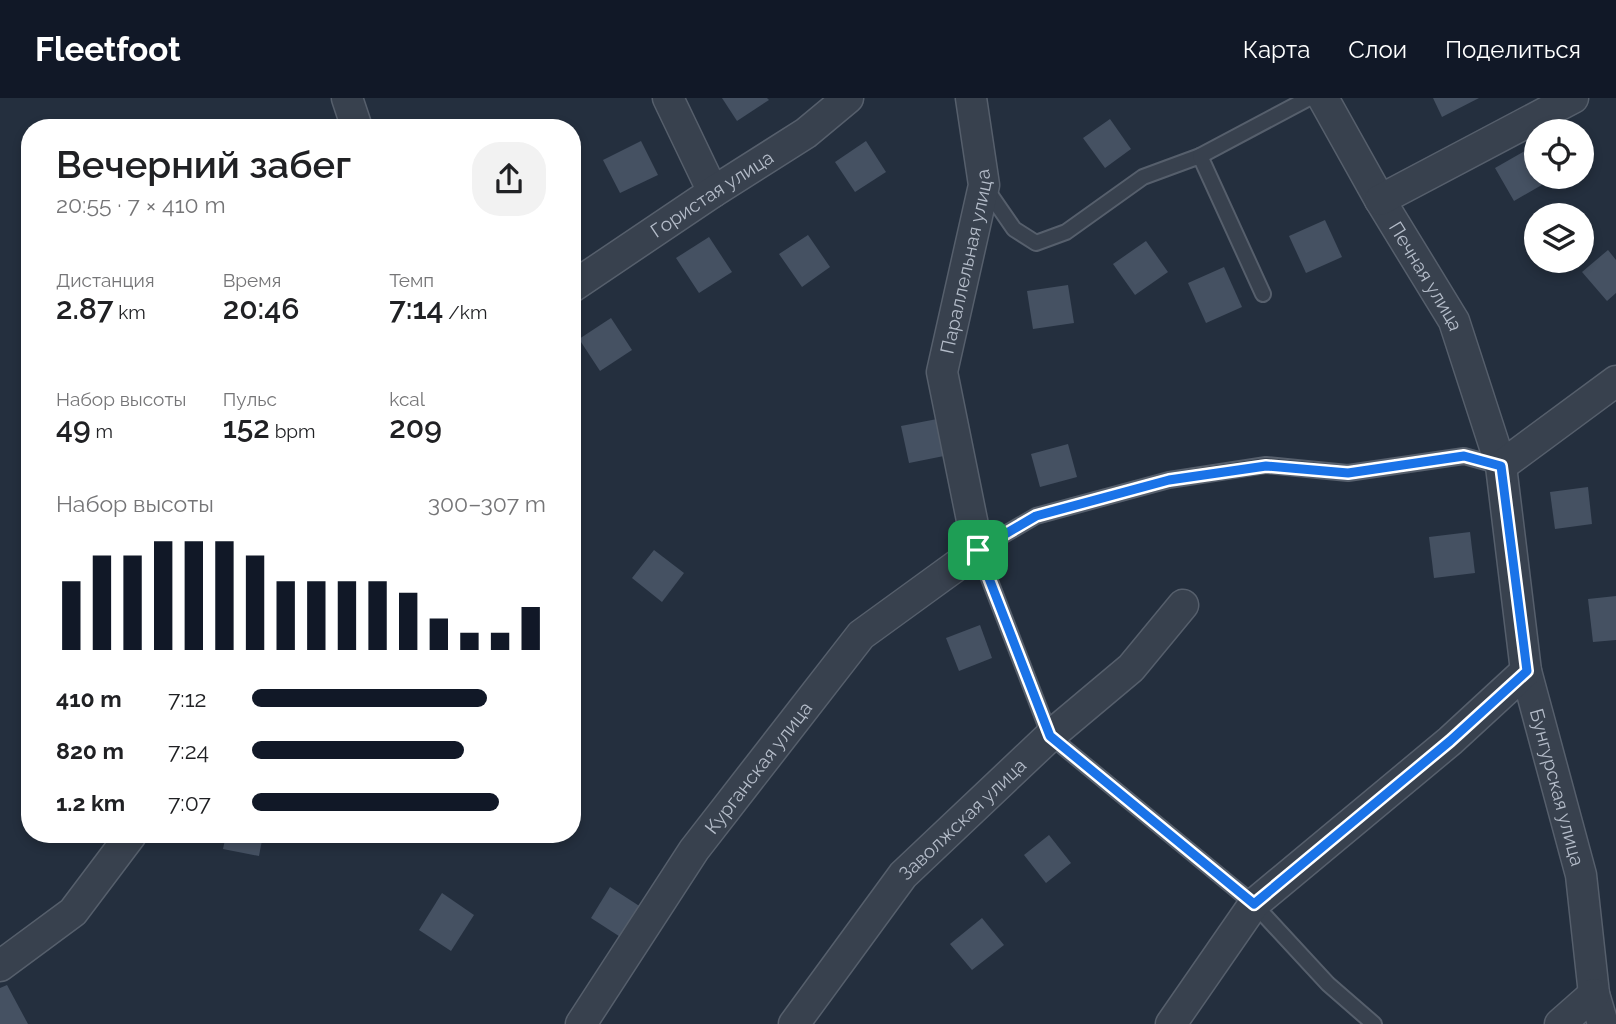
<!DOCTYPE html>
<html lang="ru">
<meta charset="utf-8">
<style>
body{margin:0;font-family:Raleway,sans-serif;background:#f2f2f2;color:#202124;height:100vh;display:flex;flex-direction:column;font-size:26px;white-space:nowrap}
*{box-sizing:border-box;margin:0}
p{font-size:23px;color:#757577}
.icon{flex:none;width:38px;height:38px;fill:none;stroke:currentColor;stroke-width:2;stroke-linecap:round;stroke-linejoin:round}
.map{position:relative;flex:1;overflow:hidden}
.side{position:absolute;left:21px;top:21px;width:560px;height:724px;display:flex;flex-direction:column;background:#fff;border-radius:28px;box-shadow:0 4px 10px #0003}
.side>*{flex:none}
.fabs{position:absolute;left:1524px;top:21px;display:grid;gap:14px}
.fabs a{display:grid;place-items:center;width:70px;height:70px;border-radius:50%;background:#fff;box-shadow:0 4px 10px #0003;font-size:35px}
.pin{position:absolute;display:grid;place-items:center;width:60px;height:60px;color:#fff;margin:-30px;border-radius:14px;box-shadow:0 4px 10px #0006}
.round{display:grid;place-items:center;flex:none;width:74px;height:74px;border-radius:28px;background:#f2f2f2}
.overview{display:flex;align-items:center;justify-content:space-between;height:119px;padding:0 35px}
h1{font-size:38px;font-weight:600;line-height:52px}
.stats{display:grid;grid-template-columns:repeat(3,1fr);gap:10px;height:119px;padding:7px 35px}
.stats div{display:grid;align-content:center}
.stats b{font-size:30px;font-weight:600}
.stats small{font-size:19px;font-weight:400}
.stats p{font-size:19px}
.chart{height:196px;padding:14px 35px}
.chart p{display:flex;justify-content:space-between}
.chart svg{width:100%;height:126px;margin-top:7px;stroke:#111827;stroke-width:6}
ul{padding:0 35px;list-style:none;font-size:23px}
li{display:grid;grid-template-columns:112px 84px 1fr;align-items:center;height:52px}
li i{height:18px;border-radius:9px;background:#111827}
header{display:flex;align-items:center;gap:42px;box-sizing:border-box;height:98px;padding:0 35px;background:#111827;color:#fff}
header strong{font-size:33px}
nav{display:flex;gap:38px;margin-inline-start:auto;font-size:24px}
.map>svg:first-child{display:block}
.building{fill:#455162}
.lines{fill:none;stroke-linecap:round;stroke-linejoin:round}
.service-casing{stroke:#565f6c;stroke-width:18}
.minor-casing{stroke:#565f6c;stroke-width:33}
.service{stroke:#38414e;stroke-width:14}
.minor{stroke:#38414e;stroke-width:30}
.route-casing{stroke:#fff;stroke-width:14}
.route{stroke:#1a73e8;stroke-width:9}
.labels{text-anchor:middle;stroke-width:5;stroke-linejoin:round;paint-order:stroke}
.street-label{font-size:19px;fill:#b4bcc9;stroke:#1d2633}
</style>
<header>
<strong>Fleetfoot</strong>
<nav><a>Карта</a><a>Слои</a><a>Поделиться</a></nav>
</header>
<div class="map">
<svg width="1616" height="926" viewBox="0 0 1616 926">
<rect width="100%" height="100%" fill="#242f3e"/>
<g class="building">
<path d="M722,0h45l2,2 -32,21z"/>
<path d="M1433,0h46l-37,19z"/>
<path d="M1110,21l21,30 -26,19 -22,-30z"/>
<path d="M641,43l17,34 -38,18 -17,-33z"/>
<path d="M866,43l20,31 -31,20 -20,-30z"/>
<path d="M1528,51l8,14v14h8l3,5 -33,19 -19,-33z"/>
<path d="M1325,122l17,37 -36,16 -17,-37z"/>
<path d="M808,137l22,32 -28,20 -23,-33z"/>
<path d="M709,139l23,35 -33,21 -23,-35z"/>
<path d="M1146,143l22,31 -33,23 -22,-31z"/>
<path d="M1608,152l8,10v33l-9,8 -25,-29z"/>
<path d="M1224,169l18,40 -36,16 -18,-40z"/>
<path d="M1068,187l6,38 -41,6 -6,-38z"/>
<path d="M611,220l21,32 -32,21 -21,-32z"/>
<path d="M937,321l7,37 -35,7 -8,-37z"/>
<path d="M1068,346l9,33 -37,10 -9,-33z"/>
<path d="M1588,389l4,37 -37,5 -5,-37z"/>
<path d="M1470,434l5,41 -41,5 -5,-41z"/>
<path d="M654,452l30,23 -22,29 -30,-24z"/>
<path d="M1616,498v44l-23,2 -5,-43z"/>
<path d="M980,527l12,33 -33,13 -13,-33z"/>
<path d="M226,737h37l-4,21 -36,-7z"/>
<path d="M1049,737l22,28 -25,20 -22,-28z"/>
<path d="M610,789l34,22 -19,31 -34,-22z"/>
<path d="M442,795l32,22 -23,36 -32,-21z"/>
<path d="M982,820l22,27 -32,25 -22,-26z"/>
<path d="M7,887l21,39h-28v-36z"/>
</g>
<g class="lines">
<g class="service-casing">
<g id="service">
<path d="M985,89l29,42 22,14 30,-11 77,-55 57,-21"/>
<path d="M1263,196l-63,-138 109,-58"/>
<path d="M1374,926l-46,-40 -74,-80 -204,-168 -72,-186 58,-34 133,-36 97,-15 82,8 116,-17 36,10"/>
</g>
</g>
<g class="minor-casing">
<g id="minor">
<path d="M347,0l10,30"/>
<path d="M668,0l45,94"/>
<path id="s1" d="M1323,0l57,102 74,121 47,145 25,205 55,204 13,119 9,30"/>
<path d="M1380,102l193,-102"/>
<path id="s2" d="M572,189l141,-95 93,-59 42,-35"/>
<path d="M1501,368l115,-85"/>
<path d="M0,868l73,-54 58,-77"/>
<path id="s3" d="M581,926l113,-174 167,-215 117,-85 -36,-178 42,-187 -13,-87"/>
<path id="s4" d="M794,926l109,-149 147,-139 81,-68 52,-63"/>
<path d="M1171,926l83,-120 196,-163 76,-70"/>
<path d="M1560,926l34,-30"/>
</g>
</g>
<use href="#service" class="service"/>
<use href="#minor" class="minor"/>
</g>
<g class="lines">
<g class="route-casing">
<path id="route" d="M1464,358l37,10 26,205 -77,70 -196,163 -204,-168 -72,-186 58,-34 133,-36 97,-14 82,7z"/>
</g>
<use href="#route" class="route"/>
</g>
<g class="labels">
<g class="street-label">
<text dy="7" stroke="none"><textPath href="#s2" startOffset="168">Гористая улица</textPath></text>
<text dy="7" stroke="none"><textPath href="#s3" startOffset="919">Параллельная улица</textPath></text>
<text dy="7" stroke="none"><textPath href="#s1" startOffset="206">Печная улица</textPath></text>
<text dy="7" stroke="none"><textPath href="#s3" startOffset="312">Курганская улица</textPath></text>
<text dy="7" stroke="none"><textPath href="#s1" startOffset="738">Бунгурская улица</textPath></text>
<text dy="7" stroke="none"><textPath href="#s4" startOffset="266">Заволжская улица</textPath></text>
</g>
</g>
</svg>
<div class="fabs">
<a><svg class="icon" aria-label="locate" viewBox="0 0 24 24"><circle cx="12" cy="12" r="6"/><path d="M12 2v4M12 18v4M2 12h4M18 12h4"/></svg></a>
<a><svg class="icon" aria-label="layers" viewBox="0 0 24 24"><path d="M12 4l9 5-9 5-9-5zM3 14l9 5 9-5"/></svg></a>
</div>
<div class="pin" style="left:978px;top:452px;background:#1e9e55"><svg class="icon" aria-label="arrive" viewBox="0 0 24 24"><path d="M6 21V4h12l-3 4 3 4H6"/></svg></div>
<section class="side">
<div class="overview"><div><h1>Вечерний забег</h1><p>20:55 · 7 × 410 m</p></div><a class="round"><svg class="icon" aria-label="share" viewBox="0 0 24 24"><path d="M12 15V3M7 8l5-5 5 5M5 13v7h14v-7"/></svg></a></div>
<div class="stats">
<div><p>Дистанция</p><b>2.87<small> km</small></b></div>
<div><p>Время</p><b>20:46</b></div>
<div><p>Темп</p><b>7:14<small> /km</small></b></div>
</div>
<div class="stats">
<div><p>Набор высоты</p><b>49<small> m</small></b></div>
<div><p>Пульс</p><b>152<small> bpm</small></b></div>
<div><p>kcal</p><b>209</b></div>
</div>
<div class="chart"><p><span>Набор высоты</span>300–307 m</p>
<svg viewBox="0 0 160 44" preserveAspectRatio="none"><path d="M5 44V20M15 44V11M25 44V11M35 44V6M45 44V6M55 44V6M65 44V11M75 44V20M85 44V20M95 44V20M105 44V20M115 44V24M125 44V33M135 44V38M145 44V38M155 44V29"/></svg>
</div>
<ul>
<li><b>410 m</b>7:12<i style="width:80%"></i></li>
<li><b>820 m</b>7:24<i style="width:72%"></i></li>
<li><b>1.2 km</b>7:07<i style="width:84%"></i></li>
</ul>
</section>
</div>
